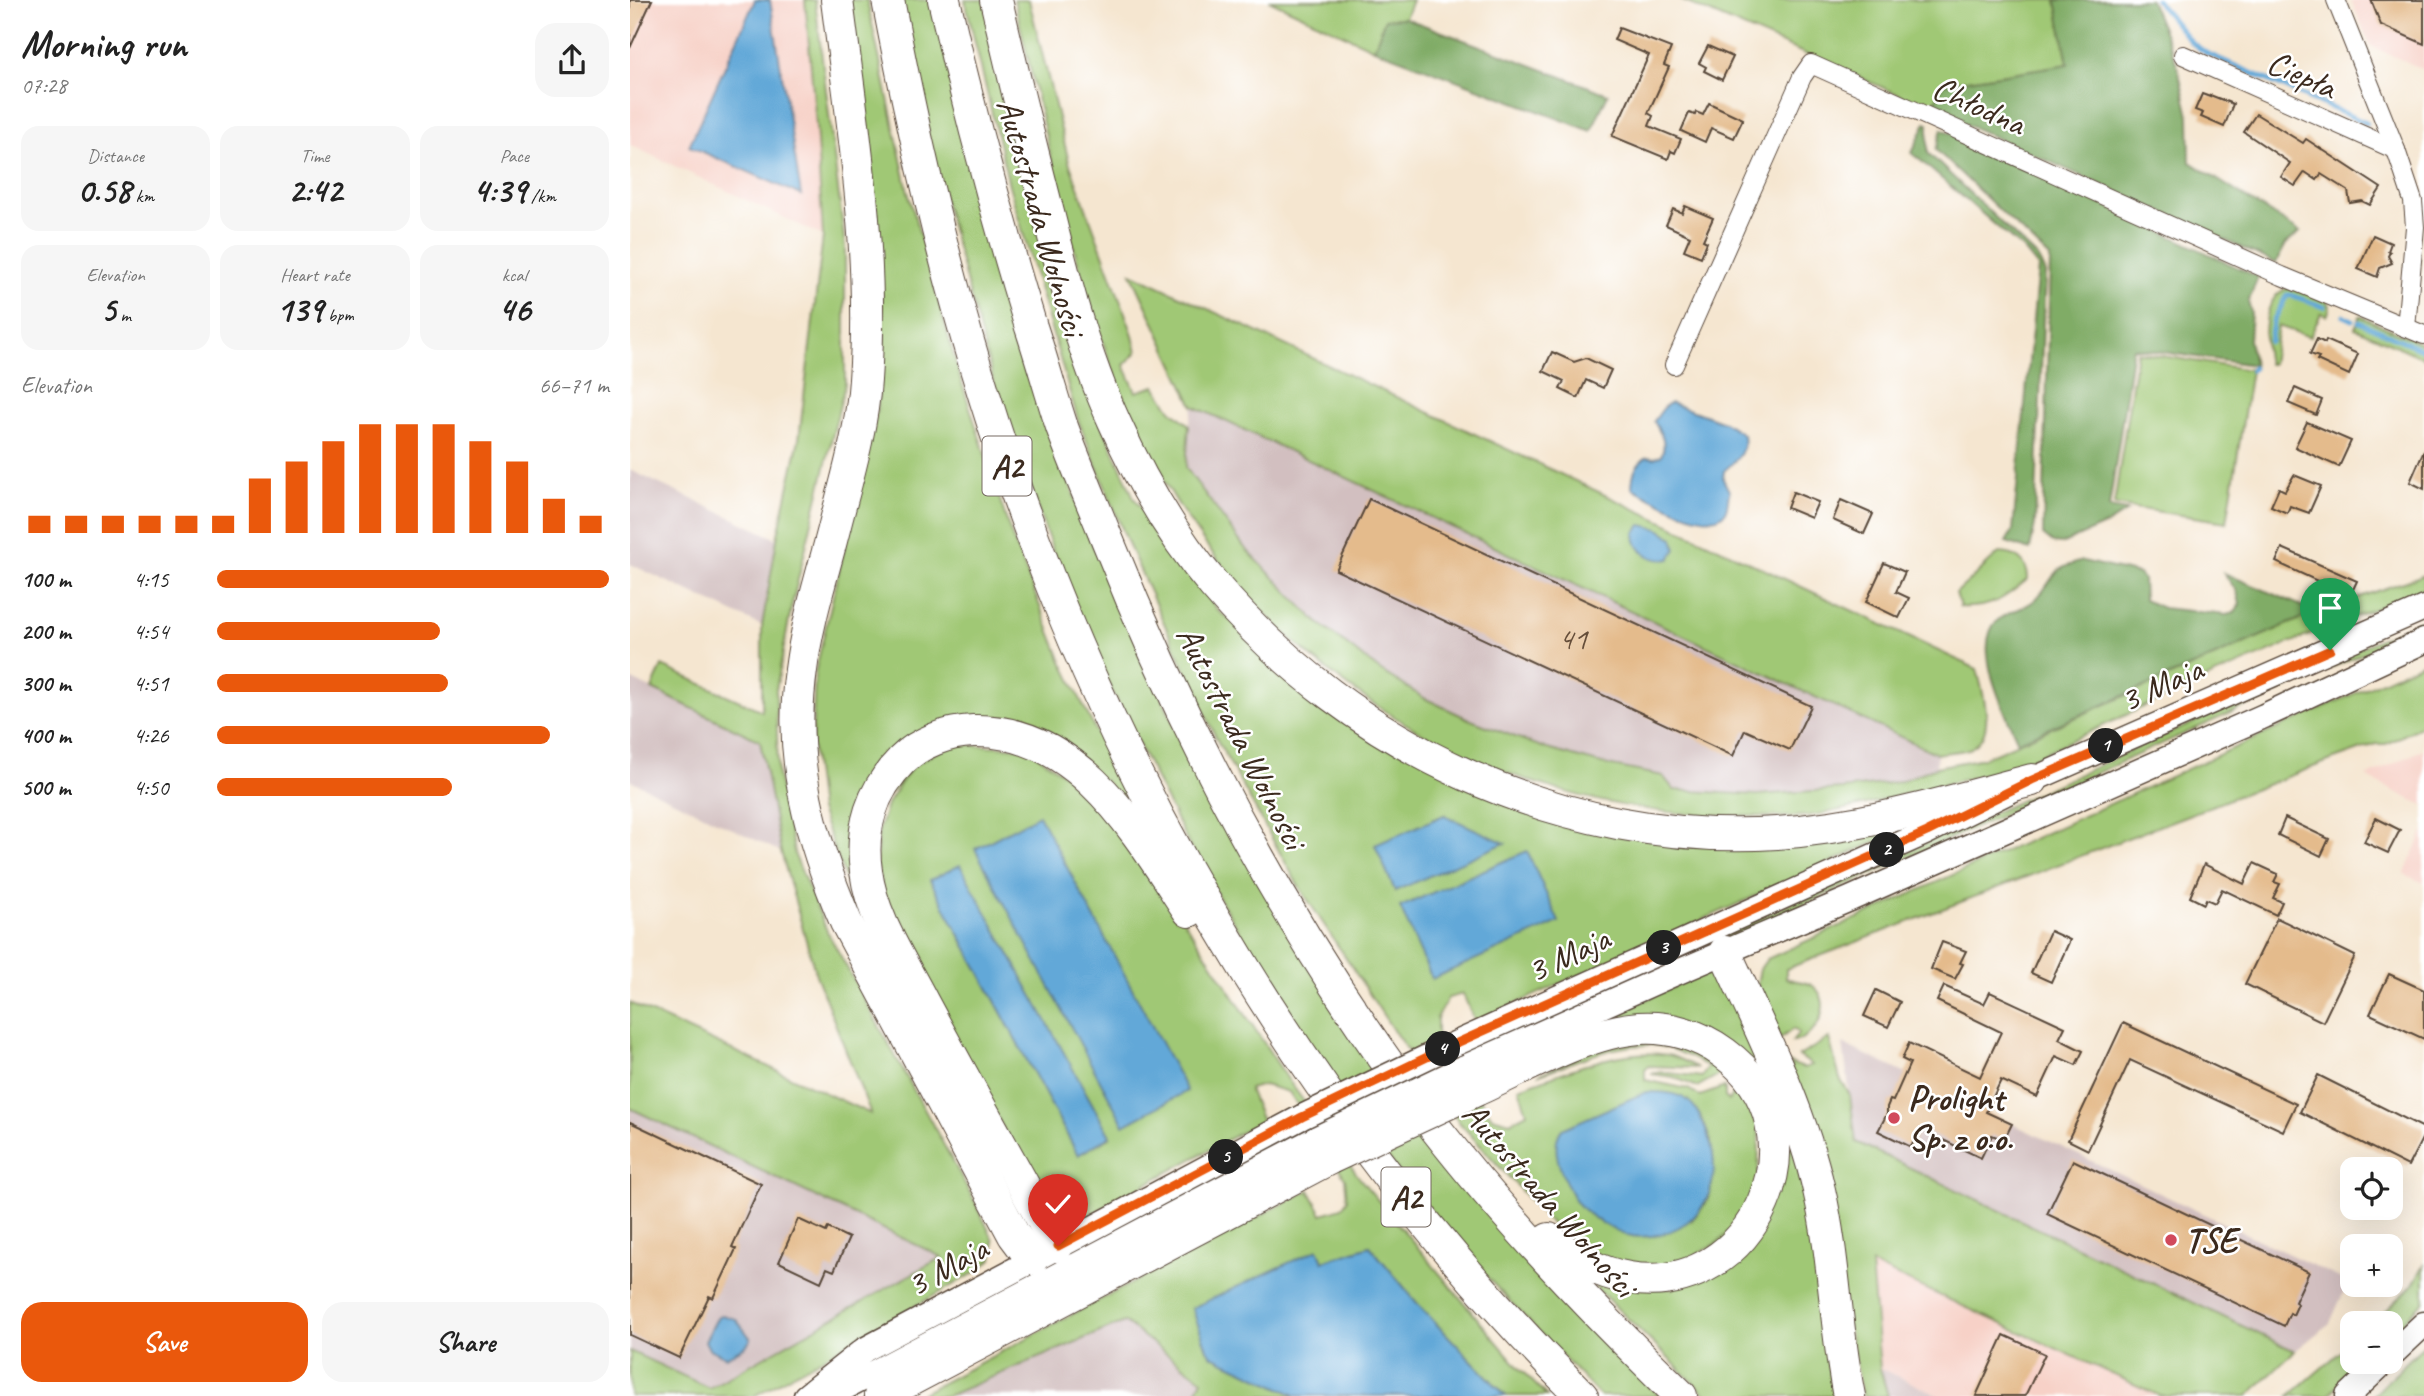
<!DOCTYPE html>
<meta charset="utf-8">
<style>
body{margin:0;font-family:Caveat,sans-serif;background:#f6f6f6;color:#222;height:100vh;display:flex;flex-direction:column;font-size:26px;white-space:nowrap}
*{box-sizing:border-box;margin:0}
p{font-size:23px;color:#767676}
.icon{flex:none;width:38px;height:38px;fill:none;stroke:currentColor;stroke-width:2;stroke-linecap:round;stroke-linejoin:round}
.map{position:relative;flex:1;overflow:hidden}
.sheet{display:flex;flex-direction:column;background:#fff;width:630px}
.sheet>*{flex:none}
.controls{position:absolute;left:1710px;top:1157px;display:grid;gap:14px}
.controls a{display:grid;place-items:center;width:63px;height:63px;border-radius:14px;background:#fff;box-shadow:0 7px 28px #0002;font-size:35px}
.pin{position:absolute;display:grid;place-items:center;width:60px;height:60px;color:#fff;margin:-72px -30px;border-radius:50% 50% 50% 0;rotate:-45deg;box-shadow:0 0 7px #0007}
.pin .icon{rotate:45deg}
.km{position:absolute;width:35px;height:35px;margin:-18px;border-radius:50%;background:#222;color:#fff;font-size:19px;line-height:35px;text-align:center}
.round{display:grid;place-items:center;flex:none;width:74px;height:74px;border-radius:21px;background:#f6f6f6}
.head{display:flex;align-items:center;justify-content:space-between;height:119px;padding:0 21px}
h1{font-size:38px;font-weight:700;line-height:52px}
.stats{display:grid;grid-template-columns:repeat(3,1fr);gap:10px;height:119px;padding:7px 21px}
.stats div{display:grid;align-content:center;border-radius:18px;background:#f6f6f6;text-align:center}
.stats b{font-size:35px;font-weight:700}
.stats small{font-size:19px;font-weight:400}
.stats p{font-size:19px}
.chart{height:196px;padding:14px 21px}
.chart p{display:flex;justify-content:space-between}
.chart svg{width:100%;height:126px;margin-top:7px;stroke:#ea580c;stroke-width:6}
.action{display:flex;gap:14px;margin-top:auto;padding:14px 21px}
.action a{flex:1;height:80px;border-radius:21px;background:#ea580c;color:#fff;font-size:28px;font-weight:700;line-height:80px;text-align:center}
.action a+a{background:#f6f6f6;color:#222}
ul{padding:0 21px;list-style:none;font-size:23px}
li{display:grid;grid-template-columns:112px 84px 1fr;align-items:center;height:52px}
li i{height:18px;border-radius:9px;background:#ea580c}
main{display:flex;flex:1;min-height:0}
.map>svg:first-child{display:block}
.built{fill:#f7d1c7}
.industrial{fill:#d2bfc0}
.green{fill:#a0c874;stroke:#6e7949;stroke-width:2;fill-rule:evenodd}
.forest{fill:#80ac66;stroke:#5e6b42;stroke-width:2}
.water{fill:#62a8d8;stroke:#4e697b;stroke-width:2}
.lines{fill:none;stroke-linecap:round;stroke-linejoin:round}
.stream{stroke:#62a8d8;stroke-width:5}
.building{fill:#e4bb8c}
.street-casing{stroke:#574639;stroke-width:20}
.secondary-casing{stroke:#574639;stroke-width:27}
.highway-casing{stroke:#574639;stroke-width:34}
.street{stroke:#fff;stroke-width:18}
.secondary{stroke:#fff;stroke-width:24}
.highway{stroke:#fff;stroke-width:32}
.secondary-bridge-casing{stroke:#574639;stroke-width:27;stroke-linecap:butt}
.highway-bridge-casing{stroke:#574639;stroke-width:34;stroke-linecap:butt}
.secondary-bridge{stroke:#fff;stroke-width:24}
.highway-bridge{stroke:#fff;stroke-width:32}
.route-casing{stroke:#fff;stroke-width:14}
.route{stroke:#ea580c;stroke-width:9}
.poi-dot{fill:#d1495b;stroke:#fff;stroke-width:2.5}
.labels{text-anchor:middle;stroke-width:5;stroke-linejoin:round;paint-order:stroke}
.number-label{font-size:32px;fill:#654e3a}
.shield{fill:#fff;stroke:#766a62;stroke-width:2}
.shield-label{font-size:33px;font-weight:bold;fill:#3b2a1e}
.street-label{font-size:35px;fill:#3b2a1e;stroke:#fff}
.poi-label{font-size:35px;font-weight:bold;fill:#3b2a1e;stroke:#fff;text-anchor:start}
</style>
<main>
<section class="sheet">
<div class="head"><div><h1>Morning run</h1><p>07:28</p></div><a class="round"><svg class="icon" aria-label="share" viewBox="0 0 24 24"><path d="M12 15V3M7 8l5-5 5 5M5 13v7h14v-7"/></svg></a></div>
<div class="stats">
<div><p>Distance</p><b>0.58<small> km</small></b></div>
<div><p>Time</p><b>2:42</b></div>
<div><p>Pace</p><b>4:39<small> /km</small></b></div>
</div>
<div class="stats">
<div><p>Elevation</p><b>5<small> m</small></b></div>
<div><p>Heart rate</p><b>139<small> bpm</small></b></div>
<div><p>kcal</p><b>46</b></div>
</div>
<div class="chart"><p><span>Elevation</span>66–71 m</p>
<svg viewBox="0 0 160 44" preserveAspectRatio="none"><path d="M5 44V38M15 44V38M25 44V38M35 44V38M45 44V38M55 44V38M65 44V25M75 44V19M85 44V12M95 44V6M105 44V6M115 44V6M125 44V12M135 44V19M145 44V32M155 44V38"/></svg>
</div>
<ul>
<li><b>100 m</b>4:15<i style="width:100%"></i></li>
<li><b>200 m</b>4:54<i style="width:57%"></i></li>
<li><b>300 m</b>4:51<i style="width:59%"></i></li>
<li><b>400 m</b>4:26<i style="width:85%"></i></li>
<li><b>500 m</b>4:50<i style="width:60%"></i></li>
</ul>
<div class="action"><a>Save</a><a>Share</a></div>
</section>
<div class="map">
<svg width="1794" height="1396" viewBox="0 0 1794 1396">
<rect width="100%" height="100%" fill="#fff"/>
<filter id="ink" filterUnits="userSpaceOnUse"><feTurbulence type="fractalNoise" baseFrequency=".0143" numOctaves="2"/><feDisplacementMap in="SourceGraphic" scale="14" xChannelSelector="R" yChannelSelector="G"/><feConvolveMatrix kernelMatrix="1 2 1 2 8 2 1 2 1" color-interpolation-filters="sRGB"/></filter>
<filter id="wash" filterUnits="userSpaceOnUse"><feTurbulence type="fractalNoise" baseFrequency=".00686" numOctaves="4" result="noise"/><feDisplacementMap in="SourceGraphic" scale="28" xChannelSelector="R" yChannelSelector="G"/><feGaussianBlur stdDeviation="1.57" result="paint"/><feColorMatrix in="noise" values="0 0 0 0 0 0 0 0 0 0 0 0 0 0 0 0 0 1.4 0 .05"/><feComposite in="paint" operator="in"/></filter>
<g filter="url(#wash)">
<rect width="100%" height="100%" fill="#f5e6d0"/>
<g class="built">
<path d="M0,0h175l11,125 7,111 -193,-91z"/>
<path d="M1721,0h73v70l-53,-24z"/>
<path d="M1794,749v57l-58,-29z"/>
<path d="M1794,831v52l-20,-9z"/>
<path d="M1241,1264l289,132h-220l-60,-28z"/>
</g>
<g class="industrial">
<path d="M563,406l744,348 -1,13 -37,15 -57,7 -85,6 -83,-5 -11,-14 -61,-12 -55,-15 -76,-29 -47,-22 -46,-29 -63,-49 -70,-72 -59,-80 2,-38z"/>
<path d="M0,470l147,69 -15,87 -132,-62z"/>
<path d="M0,679l130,62 21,111 -151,-72z"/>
<path d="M1213,1044l505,238 -18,41 -35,28 -439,-209z"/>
<path d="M0,1108l313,149 -234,132 -79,-37z"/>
<path d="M494,1321l78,60 -8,15h-247z"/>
<path d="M1250,1368l60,28h-52z"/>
</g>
<g class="green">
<path d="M175,0h10l30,246v138l-54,225 -15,81 2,85 17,81 32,75 148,271 19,39 -2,18 -16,13 -222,124h-124v-45l79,37 233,-131 -312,-149v-105l241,111 -55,-139 -35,-123 -21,-111 -108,-52 10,-23 100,45v-85l15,-87 22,-100 24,-203 -7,-111z"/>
<path d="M219,0h18l41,192 51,182 52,160 50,125 82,170 -38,-48 -140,-58 -112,103 178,403 -5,-3 -167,-310 -39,-106 -8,-65 3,-72 62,-263 7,-69 -8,-126z"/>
<path d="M270,0h31l102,384 58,157 103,227 254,399 148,168 64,61h-60l-116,-122 -89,-106 -86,-122 -111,-183 -117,-234 -82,-228 -73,-267z"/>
<path d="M335,0h19l101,385 49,113 85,114 322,207 381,2 -447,201 -12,-28 -15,4 -11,20v15l55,84 18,5 17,-9 -8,-25c46,-15 99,-41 149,-33 10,2 21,9 30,13l-50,-2 -3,3v11l43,9 12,7 25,-9v10l4,4 10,-17 20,44 -1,64 -31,45 -48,27 -52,3 -37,-14 -34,-24 -98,-108 -65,-91 -95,-145 -80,-143 -88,-194 -52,-128 -69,-235zM814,815l-49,76 -19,-46zM1059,1101l12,16 10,24 1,41 -5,20 -15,18z"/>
<path d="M384,0h15l40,162 63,170 5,20 -13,13 12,27 19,-6 16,24 18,15 -3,43 59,80 70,72 63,49 46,29 47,22 76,29 55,15 61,12 11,14 83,5 85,-6 57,-7 37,-15 48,-9 332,-146 108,-37v14c-87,34 -174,70 -259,108 -36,17 -71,33 -106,49 -18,8 -35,17 -54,23 -34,9 -69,17 -103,26 -31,8 -63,17 -95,21 -22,2 -45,0 -68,0 -252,0 -489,-151 -598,-379 -63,-133 -92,-294 -127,-437z"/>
<path d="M639,0h143l-7,18 -20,1 -11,30z"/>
<path d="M1051,0h375l13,64 -126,20 -11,25z"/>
<path d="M501,273l846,396c5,23 21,64 -6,79 -9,4 -24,4 -34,6l-744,-348z"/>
<path d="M1664,287l33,14 3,8 -3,7 -6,-3 -11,24 -32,-11 -6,38h-4c-5,-25 -7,-74 26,-77z"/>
<path d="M1730,316l64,28v14l-69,-30z"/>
<path d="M1507,352l114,18 -24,152 -113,-17z"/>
<path d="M1369,553c16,0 29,8 29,26 -23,19 -37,30 -68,28l-4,-14z"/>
<path d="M1794,619v7l-702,315 -2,-5z"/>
<path d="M1794,662v63l-38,19h-10l-42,15 -548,210v9c9,4 19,2 27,8 22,17 4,52 -21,56l7,-9 -6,-4 -13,10 -23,-55 3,-15 7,-10z"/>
<path d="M321,744l76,4 70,50 64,88 128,195 72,99 158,188 28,28h-41l-84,-87 -52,-63 -47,15 -5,-11 -125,58 14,41 5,7 85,40h-103l8,-16 -78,-58 -177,74h-30l392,-206 13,24 20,-6 5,-8 -2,-22 -56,-86 -25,-7 -15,4 13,32 -187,102 -23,-3 -163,-305 -13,-51 3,-35 9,-27 25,-36zM300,880l180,257 -32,18z"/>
<path d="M1084,971l5,3 50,108 22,55 27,117 5,86 11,56h-127l-120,-117 85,10 110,-111 -55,-134 -144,-16 124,-56z"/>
<path d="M1199,1038l11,41 10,16 6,47 439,209 -47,45h-88l-289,-132 9,104 8,28h-25l-73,-333 14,5 8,-3 -13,-9z"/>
<path d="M1040,1040l57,30 -30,17 -24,-10 -22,-3 10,-2 41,5 6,-11c-18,-9 -37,-20 -57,-21 -39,-1 -77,17 -113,30l61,-29z"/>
<path d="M1794,1265v36l-33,33 -1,-11h-17l39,-37z"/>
<path d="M1722,1342v20h10l-35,34h-38z"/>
<path d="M1794,1345v51h-52z"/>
</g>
<g class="forest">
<path d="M1426,0h94l27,64 12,52 1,46 110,70 -14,12 -10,19 -344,-154 11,-25 125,-20z"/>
<path d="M775,18l203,76 -17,37 -217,-82 11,-30z"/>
<path d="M1296,122l2,1v30l110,105 7,15 -10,251 -5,26 -24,-8 7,-12 25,-263 -14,-17 -112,-97z"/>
<path d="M1312,129l316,148 -10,25 3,10 -2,28 5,25 -121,-17 -24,160 18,3 -20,13 -46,20 -8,-1 -10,-8 7,-277 -114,-108z"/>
<path d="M1453,561l56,13 4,5 1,21 19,8 63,7 8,-2 6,-9 -3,-12 -13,-19 92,39 -298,130c-12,-28 -48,-97 -20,-122 10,-9 28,-11 38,-21 21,-21 11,-30 47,-38z"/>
</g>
<g class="water">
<path d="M125,0h15l31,195 -112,-49z"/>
<path d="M1041,403l53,19 19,12c3,19 -6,25 -19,37l-1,8 6,12c-1,8 -1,21 -8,25 -19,12 -72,-19 -89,-28 0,-13 3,-23 15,-31l7,1 7,-2c7,-14 -1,-23 -7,-35l11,-15z"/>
<path d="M1011,525l18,4 14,9 3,11 -6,10c-18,3 -35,-7 -35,-26z"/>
<path d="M409,815l148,276 -63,34 -149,-276z"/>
<path d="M814,815l61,28 -110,48 -20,-46z"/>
<path d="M897,851l32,71 -127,57 -32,-72z"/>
<path d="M330,865l150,271 -32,19 -148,-275z"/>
<path d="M1016,1092c14,0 29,0 41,8 9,6 14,18 18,27 19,45 8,92 -43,107 -15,4 -32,4 -46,-3 -20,-11 -37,-20 -47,-42 -8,-16 -20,-44 -7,-60z"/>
<path d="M740,1246l52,63 84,87h-209l-85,-40 -5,-7 -15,-41 126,-59 5,12z"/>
<path d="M92,1315l14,4 15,20 -5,7 -20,11 -17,-8 -4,-8 13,-25z"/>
</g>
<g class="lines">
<g class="stream">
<path d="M1526,0l35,42 15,11 160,70"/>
<path d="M1714,316l8,4"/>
<path d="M1729,322l65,28"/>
<path d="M1640,342l3,-20 14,-27h4l33,12"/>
<path d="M1621,370l2,-2"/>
</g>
</g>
<g id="blocks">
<g class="building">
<path d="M0,0h22l-22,48z"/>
<path d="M1741,0h53v44l-43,-19z"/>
<path d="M989,28l52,20 -7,17 5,2 -21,46 5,3 -4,10 32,13 -6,14 -4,-2 -3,8 -56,-23 37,-81 -35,-15z"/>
<path d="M1078,46l25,11 -11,23 -18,-9 2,-4 -7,-4z"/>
<path d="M1572,94l8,3v-2l23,9 -9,23 -23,-10 2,-4 -8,-3z"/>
<path d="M1079,103l34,16 -9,19 -23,-10 -6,14 -24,-11 8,-18 6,2 1,-3 7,3z"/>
<path d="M1626,114l47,29 3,-4 75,49 -11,17 -8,-4 -12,2 -2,-12 -27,-17 -4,6 -12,-8 -10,14 -14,-9 9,-14 -46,-31z"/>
<path d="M1055,206l28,12 -10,22 4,2 -6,15 -17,-7 6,-14 -24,-11 7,-16 9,4z"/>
<path d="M1743,235l18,8 -3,8 2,1 -2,4 4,7 -12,5 -3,9 -19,-8z"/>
<path d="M1687,339l8,4 1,-3 32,14 -9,21 -32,-15 2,-3 -9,-3z"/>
<path d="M922,352l22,10 12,-4 25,12 -8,18 -17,-8 -8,18 -18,-9 4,-8 -21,-10z"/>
<path d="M1665,388l27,12 -6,15 -28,-12z"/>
<path d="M1677,422l44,19 -12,26 -44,-20z"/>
<path d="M1794,450v39l-14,-7z"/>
<path d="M1664,475l27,11 -12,27 -19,-7 -3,7 -16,-7 8,-18 6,3z"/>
<path d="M1163,492l25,10 -7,16 -24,-10z"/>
<path d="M739,499l442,207 -21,44 -45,-20 -12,26 -397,-186z"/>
<path d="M1211,500l32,14 -9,20 -31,-14z"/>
<path d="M1652,548l75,33 -7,15 -74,-34z"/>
<path d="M1254,563l21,9 -9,20 13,6 -10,20 -33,-16z"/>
<path d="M1655,818l44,21 -8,17 -43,-21z"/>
<path d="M1746,818l24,12 -12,23 -24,-11z"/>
<path d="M1624,863l24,11 -4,8 6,2 -7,14 9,4 -6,13 -54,-26 -7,14 -9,-4 -2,5 -14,-7 14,-33 40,20z"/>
<path d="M1647,918l78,38 -32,66 -78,-38z"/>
<path d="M1420,931l20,9 -19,42 -20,-9z"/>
<path d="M1312,942l24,9 -6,12 3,1 -8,15 -24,-10z"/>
<path d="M1759,974l35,16v49l-54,-25z"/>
<path d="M1314,986l40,18 6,-12 75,35 -6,12 24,12 -7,14 -20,-9 -19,41 -36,-17 -15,32 26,12 -8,16 -12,-5 -11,23 -61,-29 -9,18 -33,-16 9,-17v-7l3,-7 3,1 17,-38 -8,-4 7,-16 71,34 21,-45 -64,-31z"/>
<path d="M1246,990l24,12 -12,25 -24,-11z"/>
<path d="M1493,1023l173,81 -13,27 -153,-71 -42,90 -20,-10z"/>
<path d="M1688,1075l106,53v7l-16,31 -108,-54z"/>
<path d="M0,1122l131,62 -29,63 4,2 -23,49 -4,-2 -30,62 -49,-23z"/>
<path d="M1443,1160l236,112 -14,30 3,2 -5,11 -3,-2 -6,13 -237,-112z"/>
<path d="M168,1219l28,13 2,-4 21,10 -15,33 -7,-3 -6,14 -42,-20z"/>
<path d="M1374,1335l41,19 -20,42h-49z"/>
</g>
</g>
</g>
<g filter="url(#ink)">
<use href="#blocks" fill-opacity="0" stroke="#574639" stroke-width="2"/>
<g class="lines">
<g class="street-casing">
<g id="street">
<path d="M1706,0l60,150"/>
<path d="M1553,55l213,95 17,51 2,26 -9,101"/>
<path d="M1044,365l128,-288 9,-13 471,212 142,59"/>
</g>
</g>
<g class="secondary-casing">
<g id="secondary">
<path d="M818,1047l479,-215 105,-52 392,-172"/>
<path d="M833,1068l208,-93 179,-76 414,-183 160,-75"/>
<path d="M1760,1356l34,-32"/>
<path d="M176,1396l58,-46 438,-233"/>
<path d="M199,1396l488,-258"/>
<path d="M1718,1396l36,-34"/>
</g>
</g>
<g class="highway-casing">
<g id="highway">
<path d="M207,0c16,126 37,253 28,380 -3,49 -18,98 -30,145 -12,48 -28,96 -34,145 -13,90 10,170 45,252l168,313 18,24"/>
<path d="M258,0c31,164 70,327 126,485 120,340 312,656 568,911"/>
<path d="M314,0c25,110 54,219 87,327 11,33 20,67 31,100 14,38 30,75 45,112 84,210 192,411 329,590 74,95 159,183 245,267"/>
<path d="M366,0c16,70 33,139 51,209 18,72 36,145 67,212 26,58 58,115 100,164 138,162 348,262 563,248 88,-6 170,-31 255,-53"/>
<path d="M1095,952c35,77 75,155 94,238 16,68 16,138 30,206"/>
<path d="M846,1090c49,-22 110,-58 163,-62 30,-2 61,7 85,25 105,76 31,246 -95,225 -32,-5 -55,-20 -80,-39"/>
<path d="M427,1246c-45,-81 -91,-163 -135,-245 -21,-41 -50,-83 -56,-130 -6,-42 6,-81 36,-111 18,-18 46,-28 71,-29 106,-3 165,103 216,180"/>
<path d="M250,1396l450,-238"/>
</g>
</g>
<use href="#street" class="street"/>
<use href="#secondary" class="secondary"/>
<use href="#highway" class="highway"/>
<g class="secondary-bridge-casing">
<g id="secondary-bridge">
<path d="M672,1117l146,-70"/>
<path d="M687,1138l146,-70"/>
</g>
</g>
<g class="highway-bridge-casing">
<path id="highway-bridge" d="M700,1158l146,-68"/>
</g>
<use href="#secondary-bridge" class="secondary-bridge"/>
<use href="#highway-bridge" class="highway-bridge"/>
</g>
</g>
<g class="lines" filter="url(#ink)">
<g class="route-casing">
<path id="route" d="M428,1246l244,-129 146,-70 479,-215 105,-52 298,-130"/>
</g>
<use href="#route" class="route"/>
</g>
<g class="poi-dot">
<circle cx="1264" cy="1118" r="7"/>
<circle cx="1541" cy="1240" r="7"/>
</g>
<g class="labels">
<g class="number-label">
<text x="943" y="649">41</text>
</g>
<g class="shield">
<rect x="352.5" y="436.5" width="49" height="59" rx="5"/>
<rect x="751.5" y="1167.5" width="49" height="59" rx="5"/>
</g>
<g class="shield-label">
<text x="377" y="478">A2</text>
<text x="776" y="1209">A2</text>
</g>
<g class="street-label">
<text transform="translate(1672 74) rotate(24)" y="12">Ciepła</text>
<text transform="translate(1349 105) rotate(24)" y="12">Chłodna</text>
<text transform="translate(412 217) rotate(74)" y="12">Autostrada Wolności</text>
<text transform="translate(1531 684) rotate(-24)" y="12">3 Maja</text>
<text transform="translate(612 737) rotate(63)" y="12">Autostrada Wolności</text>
<text transform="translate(938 954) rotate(-25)" y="12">3 Maja</text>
<text transform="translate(920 1199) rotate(49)" y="12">Autostrada Wolności</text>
<text transform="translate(317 1266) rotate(-29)" y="12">3 Maja</text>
</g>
<g class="poi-label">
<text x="1278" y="1110">Prolight<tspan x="1278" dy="40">Sp. z o.o.</tspan></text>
<text x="1555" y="1252">TSE</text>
</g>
</g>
</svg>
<div class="controls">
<a><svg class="icon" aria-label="locate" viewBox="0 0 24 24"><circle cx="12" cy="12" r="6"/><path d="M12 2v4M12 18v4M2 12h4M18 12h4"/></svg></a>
<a>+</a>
<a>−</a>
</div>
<div class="pin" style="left:1700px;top:650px;background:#1e9e55"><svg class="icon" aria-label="arrive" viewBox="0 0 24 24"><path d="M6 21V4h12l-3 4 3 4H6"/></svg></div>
<div class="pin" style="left:428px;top:1246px;background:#d93025"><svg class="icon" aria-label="check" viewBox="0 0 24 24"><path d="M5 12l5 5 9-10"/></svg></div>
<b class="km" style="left:1476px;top:746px">1</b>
<b class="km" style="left:1257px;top:850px">2</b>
<b class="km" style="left:1034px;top:948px">3</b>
<b class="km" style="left:813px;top:1049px">4</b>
<b class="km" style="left:596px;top:1157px">5</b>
</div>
</main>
